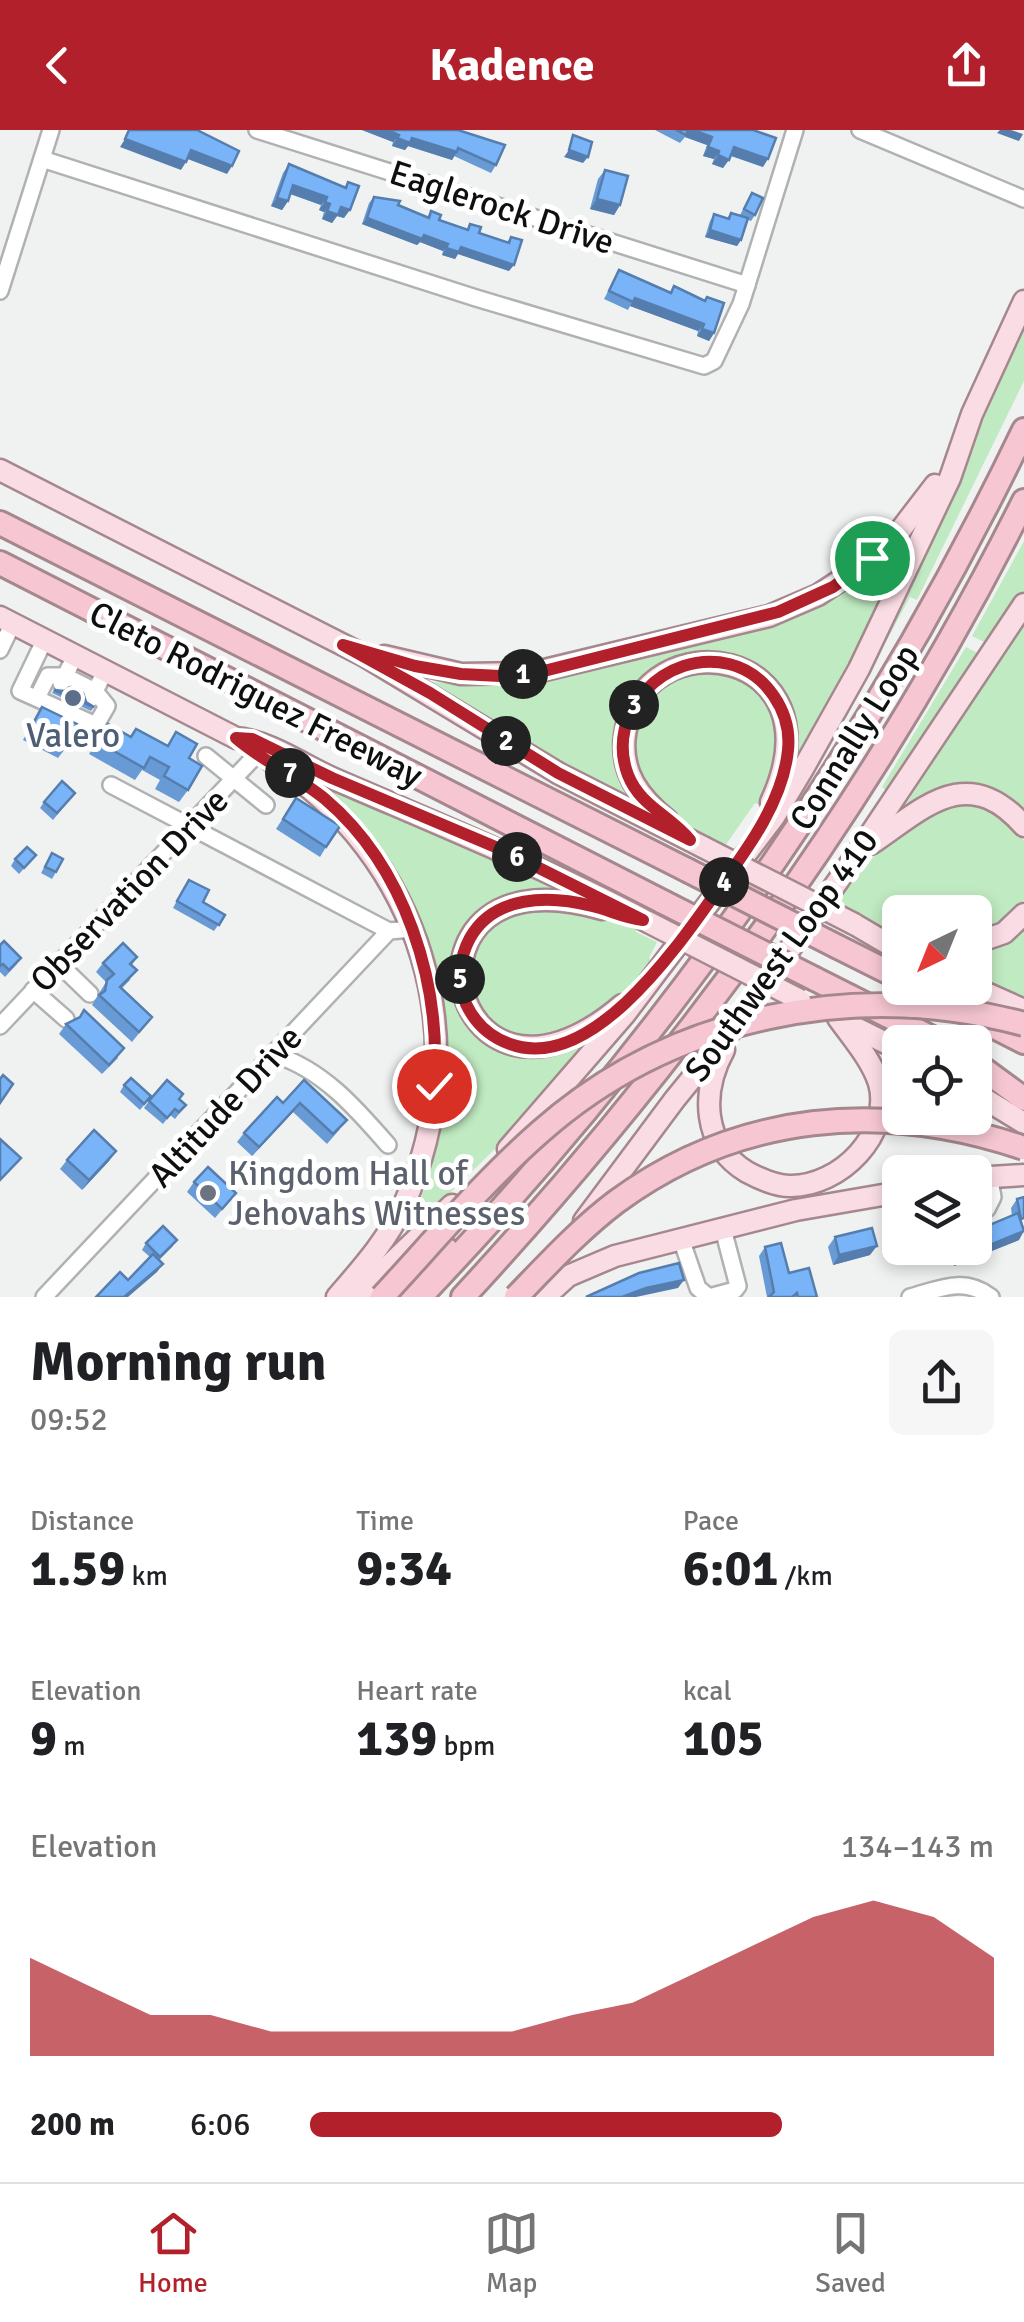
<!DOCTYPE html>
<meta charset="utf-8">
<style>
body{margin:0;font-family:Signika,sans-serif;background:#f6f6f6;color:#202124;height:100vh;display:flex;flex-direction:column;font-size:38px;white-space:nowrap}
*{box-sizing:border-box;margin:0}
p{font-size:32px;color:#757577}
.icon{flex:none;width:55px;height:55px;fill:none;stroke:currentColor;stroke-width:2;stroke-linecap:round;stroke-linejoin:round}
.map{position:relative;height:1167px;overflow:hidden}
.drawer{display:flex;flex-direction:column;background:#fff;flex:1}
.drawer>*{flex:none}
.needle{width:65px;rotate:223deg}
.tools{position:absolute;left:882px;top:765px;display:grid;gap:20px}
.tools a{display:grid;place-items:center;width:110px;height:110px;border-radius:15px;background:#fff;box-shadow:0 5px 15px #0003;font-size:50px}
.pin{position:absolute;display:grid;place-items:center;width:85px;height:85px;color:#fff;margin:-42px;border:5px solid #fff;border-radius:50%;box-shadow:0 2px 10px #0007}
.km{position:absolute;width:50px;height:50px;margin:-25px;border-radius:50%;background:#222;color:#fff;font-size:28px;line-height:50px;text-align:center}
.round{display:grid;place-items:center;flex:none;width:105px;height:105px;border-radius:15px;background:#f6f6f6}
.headline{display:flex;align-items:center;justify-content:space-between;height:170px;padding:0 30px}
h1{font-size:55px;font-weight:800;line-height:75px}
.stats{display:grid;grid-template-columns:repeat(3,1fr);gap:15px;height:170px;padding:10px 30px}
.stats div{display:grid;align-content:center}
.stats b{font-size:50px;font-weight:800}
.stats small{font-size:28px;font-weight:400}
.stats p{font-size:28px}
.chart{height:280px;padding:20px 30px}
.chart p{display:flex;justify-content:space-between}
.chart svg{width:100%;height:180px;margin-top:10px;fill:#b2202b;opacity:.7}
ul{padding:0 30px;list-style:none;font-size:32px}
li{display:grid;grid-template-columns:160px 120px 1fr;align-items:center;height:75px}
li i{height:25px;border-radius:12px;background:#b2202b}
header{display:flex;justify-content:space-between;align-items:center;height:130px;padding:0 30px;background:#b2202b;color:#fff;font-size:45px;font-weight:800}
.tabs{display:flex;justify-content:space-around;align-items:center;height:140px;border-top:2px solid #e0e0e0;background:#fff;font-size:28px;color:#757577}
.tabs a{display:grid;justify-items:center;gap:5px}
.tabs .active{color:#b2202b}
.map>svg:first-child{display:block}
.green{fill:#c0eac1}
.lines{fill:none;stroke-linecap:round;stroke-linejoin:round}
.minor-casing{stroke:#b0b1b2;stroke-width:20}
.major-casing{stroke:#a5878e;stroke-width:25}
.highway-casing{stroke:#a5878e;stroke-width:28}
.minor{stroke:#fff;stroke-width:15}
.major{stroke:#fadde4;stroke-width:20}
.highway{stroke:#f6c7d2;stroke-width:22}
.major-bridge-casing{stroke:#a5878e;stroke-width:25;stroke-linecap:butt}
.highway-bridge-casing{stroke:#a5878e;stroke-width:28;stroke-linecap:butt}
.major-bridge{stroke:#fadde4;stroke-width:20}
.highway-bridge{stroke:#f6c7d2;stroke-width:22}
.wall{fill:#689bd5}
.shaded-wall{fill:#557eae}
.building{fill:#79b4f8;stroke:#557eae;stroke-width:2.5}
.route-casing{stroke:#fff;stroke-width:20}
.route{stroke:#b2202b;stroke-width:12}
.service-dot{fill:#5c6f8a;stroke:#fff;stroke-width:4}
.worship-dot{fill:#6b7280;stroke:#fff;stroke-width:4}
.labels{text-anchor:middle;stroke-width:10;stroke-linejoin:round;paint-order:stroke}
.street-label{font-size:35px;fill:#0e0f0f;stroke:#fff}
.service-label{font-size:35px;fill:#4e5e75;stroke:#fff}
.worship-label{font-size:35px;fill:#5b616d;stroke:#fff;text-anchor:start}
</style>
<header><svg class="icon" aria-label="back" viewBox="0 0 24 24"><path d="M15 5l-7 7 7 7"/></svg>Kadence<svg class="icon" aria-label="share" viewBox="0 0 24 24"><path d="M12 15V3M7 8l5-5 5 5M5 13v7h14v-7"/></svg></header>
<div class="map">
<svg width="1024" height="1167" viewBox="0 0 1024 1167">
<rect width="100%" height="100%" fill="#f0f1f1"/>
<g class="green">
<path d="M1024,201v50l-107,219 -7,-3 -50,93 -5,-2z"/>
<path d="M1024,411v49l-36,54 -16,-8z"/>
<path d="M901,416l3,1 -68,145 -37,64 -3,-2c3,-32 -11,-51 -28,-76l-107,-12c-61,42 -45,74 -27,134l-3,2 -40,-20 -167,-101 50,5 58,-3 247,-59 79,-41z"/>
<path d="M1024,487v199l-27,-20 -90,11 -2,-1z"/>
<path d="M966,517l15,8 -92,138 -7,-6z"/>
<path d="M683,542l50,1 30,21 19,42 -21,70 -6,-3 -30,43 -20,-11 -3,3 -30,-19 -24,-24 -18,-42 15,-55z"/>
<path d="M332,659l227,99 -1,4c-16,0 -31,-1 -46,3 -116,32 -47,215 76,145v3l-87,100 -93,91 -3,-3 22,-47 -2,-3c56,-135 4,-292 -97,-390z"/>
<path d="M969,673l23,6 25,21 7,11v59l-17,22 -32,16v-26h-75v22l-35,-13 1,-4 -29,-14c33,-47 72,-93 132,-100z"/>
<path d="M563,776l46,10 27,11v5l21,10 -8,16 4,5 -33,36 -44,32 -70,5 -34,-34 -1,-54 35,-36z"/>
<path d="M1024,796v74l-49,-23v-25l27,-9z"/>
</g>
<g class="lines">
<g class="minor-casing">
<g id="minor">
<path d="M257,0l490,155"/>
<path d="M860,0l164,69"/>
<path d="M42,29l434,139 228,68 10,-5 27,-57 54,-174"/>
<path d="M0,161l51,-161"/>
<path d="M45,509l-25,52 76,34 11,-19 -12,-15 11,-21"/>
<path d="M0,520l13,-27"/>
<path d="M76,524l-11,22 30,15 -3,7"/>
<path d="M37,568l11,-22h17l-4,7"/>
<path d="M206,626l60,49"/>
<path d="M111,655l278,146"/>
<path d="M58,833l32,31"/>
<path d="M33,860l33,29"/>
<path d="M0,896l258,-273"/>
<path d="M273,924c49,15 82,53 115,91"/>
<path d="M896,1063l4,15"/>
<path d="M975,1085l12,-6 6,-12 -4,-21"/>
<path d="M681,1109l17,49 11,9 26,-7 3,-4 -15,-57"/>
<path d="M44,1167l345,-366 23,-2"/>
<path d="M910,1167c30,-8 53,-21 81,0"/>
</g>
</g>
<g class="major-casing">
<g id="major">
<path d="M0,340l363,185 195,118 145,74"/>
<path d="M0,487l236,121c34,3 67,27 98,41 106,46 212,89 314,143"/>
<path d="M384,526l77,18 71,-1 237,-57 49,-21 47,-31 34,-32 36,-47"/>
<path d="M271,631c150,93 207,281 133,443 -16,35 -42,64 -67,93"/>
<path d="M667,690c-28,-23 -47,-48 -42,-85 16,-118 218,-90 146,67"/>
<path d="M871,714c52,-35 96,-83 153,-18"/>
<path d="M602,779c-221,-65 -157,247 20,96"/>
<path d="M854,794l46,27"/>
<path d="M975,813l29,-10 20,-19"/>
<path d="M975,858l49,22"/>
<path d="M842,891l58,29"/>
<path d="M724,920c-23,42 -22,95 23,122 13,7 28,14 43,14 50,1 103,-53 89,-103 -8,-24 -26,-44 -41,-65"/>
<path d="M975,963l49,30"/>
<path d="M508,1019l117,-135 149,-197 30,-50 55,-98 91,-191 22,-64 52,-113"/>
<path d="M975,1048l49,-3"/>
<path d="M584,1091l91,-122 67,-82 115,-163 167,-250"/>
<path d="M356,1167l96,-92"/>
<path d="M545,1167l23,-21 47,-20 181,-46 104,-18"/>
</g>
</g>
<g class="highway-casing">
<g id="highway">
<path d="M0,393l687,347"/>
<path d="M0,433l663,339"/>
<path d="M838,817l62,31"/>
<path d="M815,849l125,63"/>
<path d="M918,858l106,54"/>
<path d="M975,933l49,36"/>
<path d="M393,1167l54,-47"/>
<path d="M420,1167c245,-257 450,-546 604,-867"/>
<path d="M463,1167c222,-240 414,-502 561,-796"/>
</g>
</g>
<use href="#minor" class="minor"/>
<use href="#major" class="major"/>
<use href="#highway" class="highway"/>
<g class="major-bridge-casing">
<g id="major-bridge">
<path d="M703,717l151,77"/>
<path d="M648,792l152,78"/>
</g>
</g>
<g class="highway-bridge-casing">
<g id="highway-bridge">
<path d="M687,740l151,77"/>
<path d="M663,772l152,77"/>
<path d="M382,1167c51,-55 101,-115 158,-165 132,-117 315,-153 484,-108"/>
<path d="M516,1167c32,-33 63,-67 100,-95 122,-90 267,-102 408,-54"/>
</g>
</g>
<use href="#major-bridge" class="major-bridge"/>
<use href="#highway-bridge" class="highway-bridge"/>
</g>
<g class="wall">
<path d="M362,0h96l38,35 -5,8 -37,-17 -2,4 -44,-14 -3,4 -13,-4 1,-4z"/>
<path d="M655,0h98l10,37 -32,-12 -8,13 -11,-4 2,-5 -11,-3 4,-11 -22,-8 -5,6z"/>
<path d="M289,34l55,24 4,-6 -4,36 -7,-2 -5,7 -10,-4 2,-7 -5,-2 2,-5 -31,-11 -2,7 -6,9 -11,-4 12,-33z"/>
<path d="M605,40l15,35 -6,10 -24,-6 8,-30z"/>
<path d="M752,63l3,22 -4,6 -3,-1 -7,20 -4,6 -32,-9 5,-16 4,-7 13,4 4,-5 9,2z"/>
<path d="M374,67l53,20 4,-6 8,9 28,9 3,-5 9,9 28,9 4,-5 -2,34 -51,-17 -3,5 -13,-4 1,-4 -23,-9 -3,3 -55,-21 7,-21z"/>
<path d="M619,140l51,23 4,-7 30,15 3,-4 7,36 -5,8 -12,-5 1,-5 -68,-25 -2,4 -24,-11z"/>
<path d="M54,560l32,12 8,5 -3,4 -39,-18z"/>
<path d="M42,577l23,42 -7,9 -35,-18z"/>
<path d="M108,594l23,13 36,9 9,-14 13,26 -1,32 -9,12 -24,-13 5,-9 -18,-10 -7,10 -46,-26z"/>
<path d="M75,663l-22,27 -13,-12 4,-6z"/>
<path d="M296,668l30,49 -6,10 -44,-28z"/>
<path d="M52,723l4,19 -4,7 -11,-6z"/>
<path d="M36,725l-17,19 -8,-8 4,-7z"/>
<path d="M188,750l15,22 22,13 -11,16 -41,-23z"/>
<path d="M0,815l17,19 -12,13 -5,-5z"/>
<path d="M137,827l-5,8 -2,15 -9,9 31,28 -20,25 -40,-37 14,-23 -10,-10 7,-9z"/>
<path d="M84,880l34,48 -16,16 -43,-40 7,-10 12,-5z"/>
<path d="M304,950l36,49 -13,15 -34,-32 -41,44 -15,-14 7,-9 39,-30z"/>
<path d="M124,955l27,11 -11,14 -20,-18z"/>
<path d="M179,969l7,6 -11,14 -5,-4 -7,9 -19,-16 5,-7z"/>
<path d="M116,1021l-7,10 -27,29 -22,-21 7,-9z"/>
<path d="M194,1052l42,11 -21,25 -28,-26z"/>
<path d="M1024,1067l-5,43 -65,26 -7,-17 1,-1h27l37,-32 -1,-8 6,-9z"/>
<path d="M835,1107l35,18 -37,10 -5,-18z"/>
<path d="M146,1113l27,3 -14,14 -2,12 -29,8 22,-23 -8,-7z"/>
<path d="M765,1117l24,26 28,24h-50l-8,-41z"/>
</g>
<g class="shaded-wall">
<path d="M362,0h25l12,5 -6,7z"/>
<path d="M688,0h5l19,7 -5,8 -22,-8z"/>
<path d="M1000,0h11l12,4 -4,7 -22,-8z"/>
<path d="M397,8h15l45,14 -5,8 -44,-14 -3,4 -13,-4z"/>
<path d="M125,9l61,23 -5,8 -61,-23z"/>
<path d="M708,17l11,4 -5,8 -11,-3z"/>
<path d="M734,17l34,12 -5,8 -35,-12z"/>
<path d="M191,20l41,16 -5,8 -42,-16z"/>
<path d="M569,20l19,7 -5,6 -19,-6z"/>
<path d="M718,25l11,5 -6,8 -11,-4z"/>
<path d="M293,55l34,12 -6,8 -33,-12z"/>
<path d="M277,68l11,3 -6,9 -11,-4z"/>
<path d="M597,69l23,6 -6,10 -24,-6z"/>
<path d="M325,72l5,2 -6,8 -5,-2z"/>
<path d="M341,77l9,3 -6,8 -7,-2 -5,7 -10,-4 5,-8z"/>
<path d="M367,88l57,17 24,9 -5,7 -23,-9 -3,3 -55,-21z"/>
<path d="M710,100l31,10 -4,6 -32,-9z"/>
<path d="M461,117l53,18 -5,6 -51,-17 -3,5 -13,-4 4,-7z"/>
<path d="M635,168l69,26 -6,7 -68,-25z"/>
<path d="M702,199l12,4 -5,8 -12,-5z"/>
<path d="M300,973l-7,9 -41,44 7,-9z"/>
<path d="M116,1021l-7,10 -27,29 7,-10z"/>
<path d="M1024,1101l-5,9 -65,26 7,-9z"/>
<path d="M877,1116l-7,9 -37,10 6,-10z"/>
<path d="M163,1134l-6,8 -29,25h-4z"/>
<path d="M684,1150l-6,8 -42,9h-14l24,-9z"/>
</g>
<g class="building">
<path d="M129,0h68l42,21 -7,15 -41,-16 -5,12 -61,-23z"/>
<path d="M387,0h71l47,15 -9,20 -38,-17 -1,4 -45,-14 -2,5 -13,-5 2,-3z"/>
<path d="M676,0h12l-2,5z"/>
<path d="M693,0h60l23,8 -8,21 -34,-12 -5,13 -11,-5 1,-4 -11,-4 4,-10z"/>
<path d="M573,5l19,7 -4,15 -19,-7z"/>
<path d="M289,34l57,24 2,-6 11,4 -9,24 -9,-3 -3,8 -11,-4 3,-7 -5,-2 2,-5 -34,-12 -5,16 -11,-3z"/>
<path d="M605,40l23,6 -8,29 -23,-6z"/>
<path d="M752,63l11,5 -8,17 -11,-6z"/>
<path d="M374,67l26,4 -2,4 31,13 2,-7 10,4 -2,5 29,10 2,-6 11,3 -2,6 30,10 2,-6 11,3 -8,25 -53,-18 -2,5 -13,-4 2,-4 -24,-9 -2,4 -55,-21z"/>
<path d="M731,83l17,5 -7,22 -31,-10 4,-16 15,5z"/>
<path d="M619,140l52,23 3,-7 31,15 2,-4 17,6 -10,30 -12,-4 2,-5 -69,-26 -2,4 -24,-11z"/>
<path d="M71,557l12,6 3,9 8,5 -40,-17 10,1z"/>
<path d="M42,577l35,17 -12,25 -36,-18z"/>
<path d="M108,594l23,13 5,-8 32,17 8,-14 21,12 -8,14 13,8 -14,24 -24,-14 5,-9 -19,-10 -6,11 -46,-26z"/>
<path d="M62,651l13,12 -18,20 -13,-11z"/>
<path d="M296,668l44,28 -14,21 -43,-28z"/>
<path d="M27,717l9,8 -12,13 -9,-9z"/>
<path d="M52,723l11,6 -7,13 -11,-5z"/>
<path d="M189,750l20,10 -6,12 22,13 -6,10 -42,-24z"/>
<path d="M4,811l17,17 -12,12 -6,-6 -3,2v-21z"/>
<path d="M123,813l14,14 -7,7 7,6 -17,17 32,30 -13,15 -40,-37 6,-4 2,-11 7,-6 -11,-11z"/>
<path d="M84,880l40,38 -15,17 -43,-41 14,-7z"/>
<path d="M3,945l10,9 -13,19v-24z"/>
<path d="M131,948l20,18 -7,8 -20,-19z"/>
<path d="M167,950l16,14 -4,5 7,6 -7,7 -4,-3 -8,9 -18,-17z"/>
<path d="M304,950l43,40 -14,14 -33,-31 -41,44 -15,-14 33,-36 6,6z"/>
<path d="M94,1000l22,21 -27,29 -22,-20z"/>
<path d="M0,1009l21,19 -21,22z"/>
<path d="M208,1037l28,26 -14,16 -28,-27z"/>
<path d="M1024,1067v21l-3,1 -4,-20z"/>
<path d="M1018,1083l6,18 -63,26 -4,-9h18v-17z"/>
<path d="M163,1096l14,14 -17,17 -14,-14z"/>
<path d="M872,1098l5,18 -38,9 -4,-18z"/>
<path d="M781,1113l8,30 20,-5 8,29h-19l-1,-4 -5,4h-23l5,-5 -9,-45z"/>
<path d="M153,1124l10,10 -39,33h-28l24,-25 8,8z"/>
<path d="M679,1133l5,17 -38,8 -24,9h-36l53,-24z"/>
</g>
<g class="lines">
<g class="route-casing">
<path id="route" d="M434,956c8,-103 -29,-219 -109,-287 -28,-23 -63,-38 -89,-61l16,1 80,39 173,73 138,69c-19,-2 -33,-10 -51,-14 -43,-11 -98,-11 -122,32 -11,20 -13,45 -4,66 9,19 24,33 44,40 81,30 168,-98 207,-153 29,-40 66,-89 71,-141 4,-38 -22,-77 -59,-86 -63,-15 -125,48 -101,111 12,31 43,41 62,65l-132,-67 -128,-80 -87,-48 72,21 46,8 39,2 40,-4 238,-60 55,-25 39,-29"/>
</g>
<use href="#route" class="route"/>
</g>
<circle class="service-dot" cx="73" cy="568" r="10"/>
<circle class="worship-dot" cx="208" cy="1063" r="10"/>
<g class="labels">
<g class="street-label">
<text transform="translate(502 77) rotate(18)" y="12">Eaglerock Drive</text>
<text transform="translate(256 564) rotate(27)" y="12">Cleto Rodriguez Freeway</text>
<text transform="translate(854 607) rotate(-58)" y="12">Connally Loop</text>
<text transform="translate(129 760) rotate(-46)" y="12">Observation Drive</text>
<text transform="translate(781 825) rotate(-54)" y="12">Southwest Loop 410</text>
<text transform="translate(225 976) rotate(-47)" y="12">Altitude Drive</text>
</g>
<g class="service-label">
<text x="73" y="617">Valero</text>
</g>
<g class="worship-label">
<text x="228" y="1055">Kingdom Hall of<tspan x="228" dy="40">Jehovahs Witnesses</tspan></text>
</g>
</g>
</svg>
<div class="tools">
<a><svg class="needle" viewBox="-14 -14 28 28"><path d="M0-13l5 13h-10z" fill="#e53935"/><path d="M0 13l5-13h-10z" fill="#757577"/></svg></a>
<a><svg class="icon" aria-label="locate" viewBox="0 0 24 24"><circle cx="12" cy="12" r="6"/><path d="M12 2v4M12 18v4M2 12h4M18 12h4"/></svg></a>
<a><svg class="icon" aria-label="layers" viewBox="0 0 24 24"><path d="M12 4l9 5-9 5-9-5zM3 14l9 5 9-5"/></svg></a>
</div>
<div class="pin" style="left:872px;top:428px;background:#1e9e55"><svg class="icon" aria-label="arrive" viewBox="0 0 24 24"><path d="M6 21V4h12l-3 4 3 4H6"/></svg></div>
<div class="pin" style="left:434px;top:956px;background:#d93025"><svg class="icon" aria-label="check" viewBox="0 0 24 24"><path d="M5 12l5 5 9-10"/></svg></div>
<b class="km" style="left:523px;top:544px">1</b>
<b class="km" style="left:506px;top:611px">2</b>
<b class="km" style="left:634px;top:575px">3</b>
<b class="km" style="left:724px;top:752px">4</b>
<b class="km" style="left:460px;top:849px">5</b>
<b class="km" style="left:517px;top:727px">6</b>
<b class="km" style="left:290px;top:643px">7</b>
</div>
<section class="drawer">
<div class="headline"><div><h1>Morning run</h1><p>09:52</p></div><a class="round"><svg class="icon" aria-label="share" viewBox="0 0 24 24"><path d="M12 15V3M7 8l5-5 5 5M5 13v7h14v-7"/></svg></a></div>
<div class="stats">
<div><p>Distance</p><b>1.59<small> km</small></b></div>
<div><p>Time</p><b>9:34</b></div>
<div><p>Pace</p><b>6:01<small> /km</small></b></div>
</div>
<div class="stats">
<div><p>Elevation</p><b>9<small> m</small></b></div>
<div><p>Heart rate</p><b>139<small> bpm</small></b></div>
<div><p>kcal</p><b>105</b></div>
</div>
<div class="chart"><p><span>Elevation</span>134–143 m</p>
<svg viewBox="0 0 160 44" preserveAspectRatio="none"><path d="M0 44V20L10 27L20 34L30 34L40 38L50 38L60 38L70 38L80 38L90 34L100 31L110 24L120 17L130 10L140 6L150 10L160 20V44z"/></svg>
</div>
<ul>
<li><b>200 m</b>6:06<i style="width:69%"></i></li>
</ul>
</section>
<nav class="tabs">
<a class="active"><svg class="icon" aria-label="home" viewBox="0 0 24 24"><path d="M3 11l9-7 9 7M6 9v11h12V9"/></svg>Home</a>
<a><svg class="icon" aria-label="map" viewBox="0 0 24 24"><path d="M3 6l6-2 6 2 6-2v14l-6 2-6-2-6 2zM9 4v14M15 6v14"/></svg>Map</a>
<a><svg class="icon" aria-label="saved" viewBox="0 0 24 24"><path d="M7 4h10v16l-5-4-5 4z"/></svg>Saved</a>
</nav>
